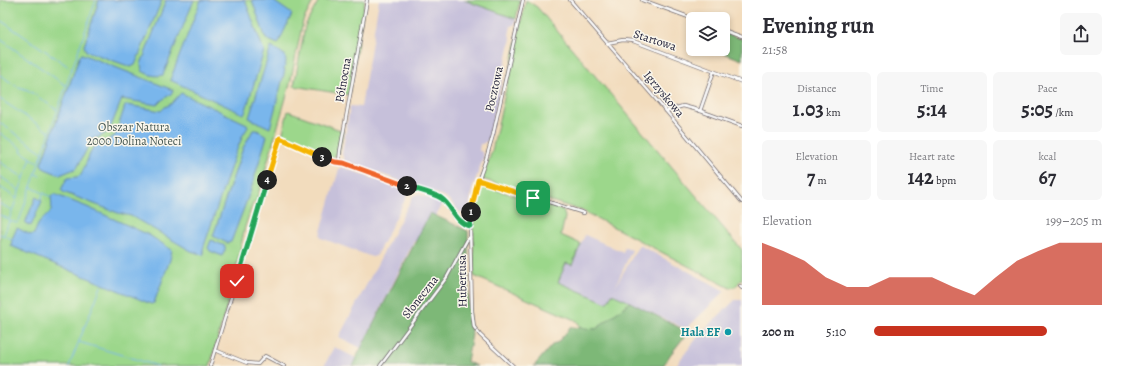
<!DOCTYPE html>
<meta charset="utf-8">
<style>
body{margin:0;font-family:Alegreya,serif;background:#f7f7f7;color:#2b2b33;height:100vh;display:flex;flex-direction:column;font-size:15px;white-space:nowrap}
*{box-sizing:border-box;margin:0}
p{font-size:13px;color:#7c7c81}
.icon{flex:none;width:22px;height:22px;fill:none;stroke:currentColor;stroke-width:2;stroke-linecap:round;stroke-linejoin:round}
.map{position:relative;flex:1;overflow:hidden}
.side{display:flex;flex-direction:column;background:#fff;width:380px}
.side>*{flex:none}
.tools{position:absolute;left:686px;top:12px;display:grid;gap:8px}
.tools a{display:grid;place-items:center;width:44px;height:44px;border-radius:6px;background:#fff;box-shadow:0 2px 6px #0003;font-size:20px}
.pin{position:absolute;display:grid;place-items:center;width:34px;height:34px;color:#fff;margin:-17px;border-radius:8px;box-shadow:0 2px 6px #0006}
.km{position:absolute;width:20px;height:20px;margin:-10px;border-radius:50%;background:#222;color:#fff;font-size:11px;line-height:20px;text-align:center}
.round{display:grid;place-items:center;flex:none;width:42px;height:42px;border-radius:6px;background:#f7f7f7}
.headline{display:flex;align-items:center;justify-content:space-between;height:68px;padding:0 20px}
h1{font-size:22px;font-weight:700;line-height:30px}
.stats{display:grid;grid-template-columns:repeat(3,1fr);gap:6px;height:68px;padding:4px 20px}
.stats div{display:grid;align-content:center;border-radius:6px;background:#f7f7f7;text-align:center}
.stats b{font-size:20px;font-weight:700}
.stats small{font-size:11px;font-weight:400}
.stats p{font-size:11px}
.chart{height:112px;padding:8px 20px}
.chart p{display:flex;justify-content:space-between}
.chart svg{width:100%;height:72px;margin-top:4px;fill:#c8321e;opacity:.7}
ul{padding:0 20px;list-style:none;font-size:13px}
li{display:grid;grid-template-columns:64px 48px 1fr;align-items:center;height:30px}
li i{height:10px;border-radius:5px;background:#c8321e}
main{display:flex;flex:1;min-height:0}
.map>svg:first-child{display:block}
.industrial{fill:#c6c0da}
.green{fill:#9cd78b;stroke:#5f7c63}
.forest{fill:#7db877;stroke:#506d59}
.water{fill:#79b6ec;stroke:#4e6c94}
.lines{fill:none;stroke-linecap:round;stroke-linejoin:round}
.stream{stroke:#79b6ec;stroke-width:1}
.street-casing{stroke:#6b6368;stroke-width:4}
.street{stroke:#fff;stroke-width:2.5}
.split-1-casing{stroke:#fff;stroke-width:8}
.split-2-casing{stroke:#fff;stroke-width:8}
.split-3-casing{stroke:#fff;stroke-width:8}
.split-4-casing{stroke:#fff;stroke-width:8}
.split-5-casing{stroke:#fff;stroke-width:8}
.split-1{stroke:#f5b400;stroke-width:5}
.split-2{stroke:#22a559;stroke-width:5}
.split-3{stroke:#f0652b;stroke-width:5}
.split-4{stroke:#f5b400;stroke-width:5}
.split-5{stroke:#22a559;stroke-width:5}
.culture-dot{fill:#0f9aa8;stroke:#fbf7ec;stroke-width:1.5}
.labels{text-anchor:middle;stroke-width:3;stroke-linejoin:round;paint-order:stroke}
.street-label{font-size:12px;fill:#22223b;stroke:#fbf7ec}
.park-label{font-size:12px;fill:#475853;stroke:#fbf7ec}
.culture-label{font-size:12px;font-weight:bold;fill:#0d838f;stroke:#fbf7ec;text-anchor:end}
</style>
<main>
<div class="map">
<svg width="742" height="366" viewBox="0 0 742 366">
<rect width="100%" height="100%" fill="#fbf7ec"/>
<filter id="ink" filterUnits="userSpaceOnUse"><feTurbulence type="fractalNoise" baseFrequency=".025" numOctaves="2"/><feDisplacementMap in="SourceGraphic" scale="8" xChannelSelector="R" yChannelSelector="G"/><feConvolveMatrix kernelMatrix="1 2 1 2 8 2 1 2 1" color-interpolation-filters="sRGB"/></filter>
<filter id="wash" filterUnits="userSpaceOnUse"><feTurbulence type="fractalNoise" baseFrequency=".012" numOctaves="4" result="noise"/><feDisplacementMap in="SourceGraphic" scale="16" xChannelSelector="R" yChannelSelector="G"/><feGaussianBlur stdDeviation="0.9" result="paint"/><feColorMatrix in="noise" values="0 0 0 0 0 0 0 0 0 0 0 0 0 0 0 0 0 1.4 0 .05"/><feComposite in="paint" operator="in"/></filter>
<g filter="url(#wash)">
<rect width="100%" height="100%" fill="#f2dcbd"/>
<g class="industrial">
<path d="M379,0h85l52,19 -1,5 -4,2 -2,9 2,3 -22,102 -7,4h-2l-1,7h2l3,5 -12,34 -4,24 -8,-2 -14,-15 -101,-36 -3,-7 8,-48 11,1z"/>
<path d="M342,167l65,24 1,3 -32,62 -4,1 -51,-19 -1,-3 19,-66z"/>
<path d="M418,194l24,9 -21,42 -7,-4 -53,107 -22,-11 74,-141z"/>
<path d="M585,235l38,17 2,-5 7,3 -17,37 24,-42 86,46 -39,38 -74,-35 -4,10 -51,-22 9,-19 6,2z"/>
<path d="M735,300h7v66h-66l6,-9 19,-24z"/>
<path d="M334,347l22,11 -4,8h-28z"/>
</g>
<g class="green">
<path d="M0,0h314l-11,21 -13,63 -34,118 -3,1 -8,24 -13,60 -22,79h-210z"/>
<path d="M319,0h46l-16,95 -55,-9 11,-60z"/>
<path d="M464,0h56l-4,19z"/>
<path d="M526,0l11,7 205,243v29l-7,8 -5,1 -147,-77 -101,-32 10,-28z"/>
<path d="M288,111l55,20 -4,21 -8,7 -49,-23z"/>
<path d="M480,185l83,25 2,7 -4,18 20,9 -9,21 -6,-2 -8,19 49,21 5,-9 18,8 -34,27 -15,-1 -4,-7 -103,-45 -1,-49 2,-24z"/>
</g>
<g class="forest">
<path d="M723,32l19,7v21l-29,-11h10z"/>
<path d="M430,213l38,18 1,91 3,12 -5,28 10,4h-125z"/>
<path d="M630,302l58,30 -18,23 -7,11h-129l18,-21 3,-2h2l14,-16 25,2z"/>
</g>
<g class="water">
<path d="M99,0h63l-27,65 -4,2 -45,-16 -2,-5z"/>
<path d="M166,0h28l-31,75c-8,2 -14,0 -21,-4l-1,-7z"/>
<path d="M201,0h44l19,51 -19,62 -2,1 -73,-34z"/>
<path d="M252,0h20l20,14 -14,30 -12,-5z"/>
<path d="M271,47l14,8 1,7 -2,7 1,1 -15,58 -21,-10z"/>
<path d="M82,54l91,36 -2,4 -9,6 -5,5 -35,-6 -13,32 -10,6 -7,2 -15,29 -17,7 -15,-6 -4,-5 39,-109z"/>
<path d="M181,93l66,31 1,3 -5,8 -9,22 -31,92 1,5 -1,1 -12,-4 -60,-35 -13,-3 -55,-21 -2,-2 6,-12 10,-1 4,-2 11,-26 4,-5 10,-1 4,-5 5,-2 10,-30 2,-1 34,6 4,-4 6,-3z"/>
<path d="M253,130h4l10,6 -17,56 -19,50 -4,1 -14,-7 30,-88z"/>
<path d="M54,194l33,13 62,28 23,15 -2,10 -16,43 -3,1 -140,-58 1,-7 5,-11 14,7 3,-1c2,-4 3,-9 6,-12 10,-11 13,-7 11,-25z"/>
<path d="M36,197l6,4 -11,25 -6,-3z"/>
<path d="M211,240l14,6v4l-3,6 -12,-5 -2,-3z"/>
</g>
<g class="lines">
<g class="stream">
<path d="M0,20l72,49"/>
<path d="M0,39l65,46"/>
<path d="M0,75l16,11 12,4 29,20"/>
<path d="M0,99l49,33"/>
<path d="M0,123l42,29"/>
<path d="M0,133l22,16 -1,2 10,7"/>
<path d="M0,162l24,16"/>
<path d="M36,174l4,2"/>
<path d="M0,176l19,14"/>
<path d="M0,187l16,11"/>
<path d="M31,187l20,10"/>
<path d="M40,200l4,-7"/>
<path d="M0,204l12,6"/>
<path d="M0,215l8,4"/>
<path d="M9,220l22,-62 7,4"/>
<path d="M0,234l12,5"/>
<path d="M4,235l5,-14 8,2 2,-2 77,-221"/>
<path d="M79,342l79,24"/>
<path d="M69,366l33,-82"/>
</g>
</g>
</g>
<g filter="url(#ink)">
<g class="lines">
<g class="street-casing">
<g id="street">
<path d="M570,0l96,111 76,91"/>
<path d="M642,0l52,19"/>
<path d="M723,30l19,7"/>
<path d="M607,43l16,-3 10,1 109,41"/>
<path d="M666,111l17,-5 15,4 44,16"/>
<path d="M700,111l14,-40"/>
<path d="M339,163l1,-12 27,-151"/>
<path d="M478,180l106,33"/>
<path d="M740,286l2,2"/>
<path d="M215,350l32,13 11,1 7,-8 19,10"/>
<path d="M210,366l70,-228 55,24 9,1 97,35 20,23 9,5"/>
<path d="M380,366l67,-89 20,-37 3,-3"/>
<path d="M513,366l-33,-31 -6,-8 -2,-16 -2,-85 1,-13 4,-23 11,-31 7,-24 30,-135"/>
</g>
</g>
<use href="#street" class="street"/>
</g>
</g>
<g class="lines" filter="url(#ink)">
<g class="split-1-casing">
<path id="split-1" d="M471,212l7,-32 55,18"/>
</g>
<g class="split-2-casing">
<path id="split-2" d="M407,186c10,4 25,7 34,12 11,7 14,25 29,28l1,-14"/>
</g>
<g class="split-3-casing">
<path id="split-3" d="M322,157l13,5 9,1 63,23"/>
</g>
<g class="split-4-casing">
<path id="split-4" d="M267,180l13,-42 42,19"/>
</g>
<g class="split-5-casing">
<path id="split-5" d="M237,281l30,-101"/>
</g>
<use href="#split-1" class="split-1"/>
<use href="#split-2" class="split-2"/>
<use href="#split-3" class="split-3"/>
<use href="#split-4" class="split-4"/>
<use href="#split-5" class="split-5"/>
</g>
<circle class="culture-dot" cx="728" cy="332" r="4"/>
<g class="labels">
<g class="street-label">
<text transform="translate(655 40) rotate(18)" y="4">Startowa</text>
<text transform="translate(343 80) rotate(-80)" y="4">Północna</text>
<text transform="translate(494 89) rotate(-77)" y="4">Pocztowa</text>
<text transform="translate(664 94) rotate(50)" y="4">Igrzyskowa</text>
<text transform="translate(462 281) rotate(-91)" y="4">Hubertusa</text>
<text transform="translate(420 297) rotate(-52)" y="4">Słoneczna</text>
</g>
<g class="park-label">
<text x="134" y="131">Obszar Natura<tspan x="134" dy="14">2000 Dolina Noteci</tspan></text>
</g>
<g class="culture-label">
<text x="720" y="336">Hala EF</text>
</g>
</g>
</svg>
<div class="tools">
<a><svg class="icon" aria-label="layers" viewBox="0 0 24 24"><path d="M12 4l9 5-9 5-9-5zM3 14l9 5 9-5"/></svg></a>
</div>
<div class="pin" style="left:533px;top:198px;background:#1e9e55"><svg class="icon" aria-label="arrive" viewBox="0 0 24 24"><path d="M6 21V4h12l-3 4 3 4H6"/></svg></div>
<div class="pin" style="left:237px;top:281px;background:#d93025"><svg class="icon" aria-label="check" viewBox="0 0 24 24"><path d="M5 12l5 5 9-10"/></svg></div>
<b class="km" style="left:471px;top:212px">1</b>
<b class="km" style="left:407px;top:186px">2</b>
<b class="km" style="left:322px;top:157px">3</b>
<b class="km" style="left:267px;top:180px">4</b>
</div>
<section class="side">
<div class="headline"><div><h1>Evening run</h1><p>21:58</p></div><a class="round"><svg class="icon" aria-label="share" viewBox="0 0 24 24"><path d="M12 15V3M7 8l5-5 5 5M5 13v7h14v-7"/></svg></a></div>
<div class="stats">
<div><p>Distance</p><b>1.03<small> km</small></b></div>
<div><p>Time</p><b>5:14</b></div>
<div><p>Pace</p><b>5:05<small> /km</small></b></div>
</div>
<div class="stats">
<div><p>Elevation</p><b>7<small> m</small></b></div>
<div><p>Heart rate</p><b>142<small> bpm</small></b></div>
<div><p>kcal</p><b>67</b></div>
</div>
<div class="chart"><p><span>Elevation</span>199–205 m</p>
<svg viewBox="0 0 160 44" preserveAspectRatio="none"><path d="M0 44V6L10 11L20 17L30 27L40 33L50 33L60 27L70 27L80 27L90 33L100 38L110 27L120 17L130 11L140 6L150 6L160 6V44z"/></svg>
</div>
<ul>
<li><b>200 m</b>5:10<i style="width:76%"></i></li>
</ul>
</section>
</main>
